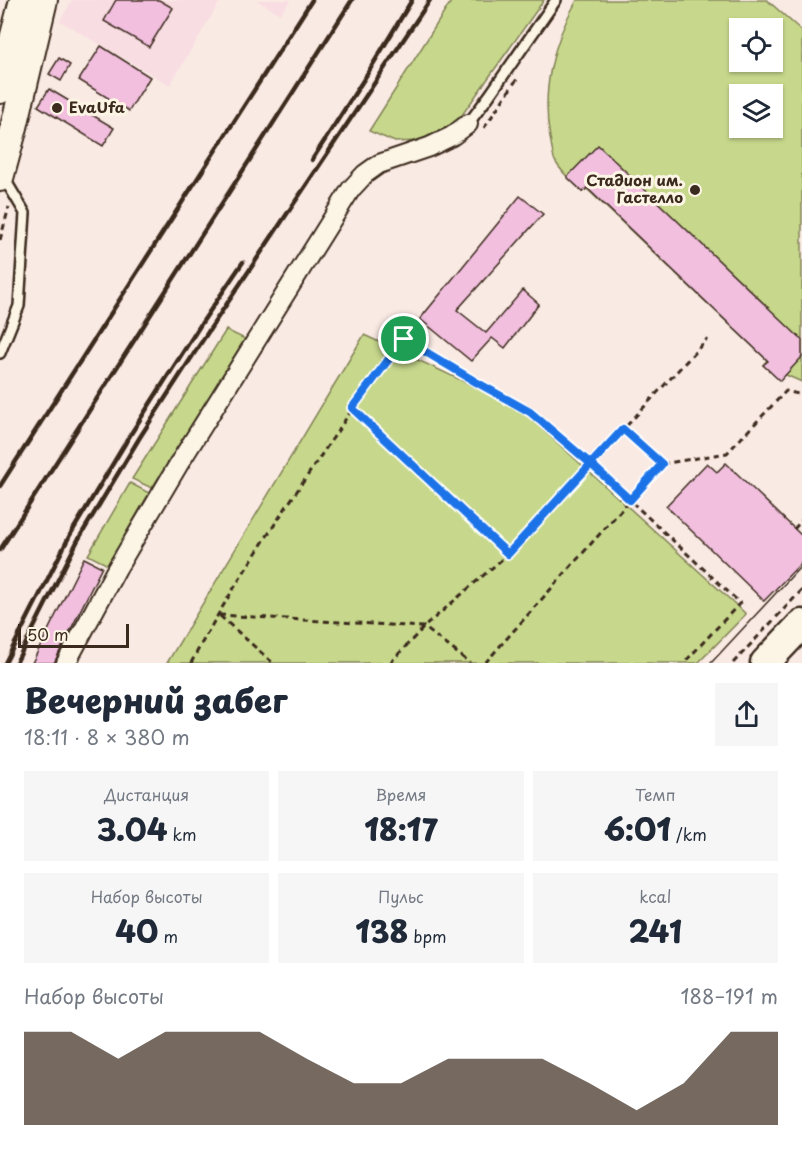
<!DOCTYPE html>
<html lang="ru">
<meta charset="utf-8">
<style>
body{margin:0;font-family:"Playpen Sans",sans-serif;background:#f6f6f7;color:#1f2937;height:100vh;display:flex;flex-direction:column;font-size:22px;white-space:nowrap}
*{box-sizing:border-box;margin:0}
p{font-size:20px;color:#747a83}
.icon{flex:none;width:33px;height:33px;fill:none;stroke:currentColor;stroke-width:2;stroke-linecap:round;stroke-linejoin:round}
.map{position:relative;height:663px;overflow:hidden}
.details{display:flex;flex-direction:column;background:#fff;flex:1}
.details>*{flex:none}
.buttons{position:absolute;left:729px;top:18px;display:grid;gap:12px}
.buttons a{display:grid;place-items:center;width:54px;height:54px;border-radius:0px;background:#fff;box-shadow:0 2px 4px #0004;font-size:30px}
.scale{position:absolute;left:18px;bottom:15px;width:111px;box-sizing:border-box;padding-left:6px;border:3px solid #3b2a1e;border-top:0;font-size:16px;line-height:21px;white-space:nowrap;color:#3b2a1e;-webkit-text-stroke:4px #fcf5e5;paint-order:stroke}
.pin{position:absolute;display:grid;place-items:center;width:51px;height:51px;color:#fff;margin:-26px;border:3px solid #fff;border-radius:50%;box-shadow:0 2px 6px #0007}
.round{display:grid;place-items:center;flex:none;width:63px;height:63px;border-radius:0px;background:#f6f6f7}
.overview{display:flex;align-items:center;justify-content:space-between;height:102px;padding:0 24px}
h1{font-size:33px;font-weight:800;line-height:45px}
.figures{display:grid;grid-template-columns:repeat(3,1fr);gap:9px;height:102px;padding:6px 24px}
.figures div{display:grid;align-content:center;border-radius:0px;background:#f6f6f7;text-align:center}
.figures b{font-size:30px;font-weight:800}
.figures small{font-size:16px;font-weight:400}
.figures p{font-size:16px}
.chart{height:168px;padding:12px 24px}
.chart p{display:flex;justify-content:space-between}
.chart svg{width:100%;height:108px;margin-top:6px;fill:#3b2a1e;opacity:.7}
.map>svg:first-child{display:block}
.built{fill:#f8dde2}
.green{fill:#c7d88c;stroke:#818155;stroke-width:1.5;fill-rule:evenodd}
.building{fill:#f2bfdf;stroke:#3b2a1e;stroke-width:1.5}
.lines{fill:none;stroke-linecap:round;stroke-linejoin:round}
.lane-casing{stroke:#3b2a1e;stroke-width:14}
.street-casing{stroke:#3b2a1e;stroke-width:22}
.secondary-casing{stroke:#3b2a1e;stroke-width:30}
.primary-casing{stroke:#3b2a1e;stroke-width:33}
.path{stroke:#3b2a1e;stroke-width:3;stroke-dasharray:6 4.5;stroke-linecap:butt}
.lane{stroke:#fcf5e5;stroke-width:9}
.street{stroke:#fcf5e5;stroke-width:18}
.secondary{stroke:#fcf5e5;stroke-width:26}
.primary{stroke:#fcf5e5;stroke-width:28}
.tram{stroke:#3b2a1e;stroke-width:1.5}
.rail{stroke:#3b2a1e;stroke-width:4.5}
.route-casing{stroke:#fff;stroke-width:12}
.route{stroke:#1a73e8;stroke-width:8}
.poi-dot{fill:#3b2a1e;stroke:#fcf5e5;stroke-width:2}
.labels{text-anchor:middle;stroke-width:6;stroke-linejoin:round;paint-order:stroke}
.poi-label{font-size:15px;font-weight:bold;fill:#3b2a1e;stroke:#fcf5e5;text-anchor:start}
</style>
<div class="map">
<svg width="802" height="663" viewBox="0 0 802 663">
<rect width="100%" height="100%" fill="#faeae4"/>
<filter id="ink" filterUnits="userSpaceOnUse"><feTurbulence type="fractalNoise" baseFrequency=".0167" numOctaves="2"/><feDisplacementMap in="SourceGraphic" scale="12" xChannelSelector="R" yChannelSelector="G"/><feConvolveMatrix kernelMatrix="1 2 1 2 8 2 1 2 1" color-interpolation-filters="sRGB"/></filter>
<g filter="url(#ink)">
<g class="built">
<path d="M72,0h149l-51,85 -110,-64z"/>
<path d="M256,0h35l-11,14z"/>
</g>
<g class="green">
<path d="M452,0h92l-82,115 -18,16 -27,10 -22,1 -26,-11z"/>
<path d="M577,0h190l35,31v351l-39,-17 4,-5 -180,-171 -4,3c-10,-9 -21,-19 -28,-31 -3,-6 -3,-16 -5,-23 -9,-48 3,-96 27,-138zM740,28h32v34h-32zM740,94h32v34h-32z"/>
<path d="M226,330l19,9 -93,149 -20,-9z"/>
<path d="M364,335l153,71 229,208 -48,49h-531z"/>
<path d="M130,483l19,10 -41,72 -20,-10z"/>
</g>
<g class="building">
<path d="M116,0h43l14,8 -24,39 -45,-26z"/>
<path d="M101,46l49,31 -21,34 -50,-31z"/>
<path d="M59,58l11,7 -9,16 -12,-7z"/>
<path d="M49,89l65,39 -11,18 -65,-40z"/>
<path d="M598,145l204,195v17l-22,24 -17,-16 5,-4 -181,-173 -4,4 -16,-15z"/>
<path d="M520,196l23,18 -86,96 29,23 37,-43 16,14 -34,44 -13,-10 -21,23 -51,-42z"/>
<path d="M707,463l10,9 9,-9 76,73v26l-38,39 -98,-95z"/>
<path d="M84,558l18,9 -48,96h-22z"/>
</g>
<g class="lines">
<g class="lane-casing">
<g id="lane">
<path d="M468,124l21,-28 67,-96"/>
<path d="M0,353l19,-47 6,-93 -22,-37"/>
</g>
</g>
<g class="street-casing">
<path id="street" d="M66,663l50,-93 64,-108 171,-273 14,-15 14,-10 50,-17 23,-11 16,-12"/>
</g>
<g class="secondary-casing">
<g id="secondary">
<path d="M0,90l23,-90"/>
<path d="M0,178l14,-51 30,-127"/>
</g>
</g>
<g class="primary-casing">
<path id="primary" d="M765,663l37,-39"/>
</g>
<g class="path">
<path d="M484,128l33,-49"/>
<path d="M0,240l9,-33"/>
<path d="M353,408l51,-69 126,73 61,52 149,139 -56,60"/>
<path d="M662,464l65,-11 59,-62 16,4"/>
<path d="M794,529l8,-9"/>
<path d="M219,615l205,12 46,36"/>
<path d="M220,616l53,47"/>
<path d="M191,663c47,-89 106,-171 162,-255l155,146"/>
<path d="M390,663l34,-36 84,-73 199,-215"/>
<path d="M485,663l177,-199 -39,-35"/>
<path d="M733,663l69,-73"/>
</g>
<use href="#lane" class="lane"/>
<use href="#street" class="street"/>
<use href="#secondary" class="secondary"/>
<use href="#primary" class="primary"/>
<path class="tram" d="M711,663l91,-98"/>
<g class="rail">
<path d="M312,160l52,-81 48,-79"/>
<path d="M0,486l312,-486"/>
<path d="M0,550l352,-550"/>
<path d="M5,663l65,-128 62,-103 69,-108 42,-62"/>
<path d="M16,663l62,-123 62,-103 70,-108 220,-329"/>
</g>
</g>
</g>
<g class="lines" filter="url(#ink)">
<g class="route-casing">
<path id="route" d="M404,339l-52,69 156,146 115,-125 39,35 -32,36 -39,-36 -61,-52 -54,-30 -72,-43"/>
</g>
<use href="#route" class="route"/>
</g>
<g class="poi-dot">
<circle cx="57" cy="108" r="6"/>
<circle cx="695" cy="190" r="6"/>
</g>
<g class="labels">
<g class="poi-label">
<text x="69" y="113">EvaUfa</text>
<text x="683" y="186" text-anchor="end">Стадион им.<tspan x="683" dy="17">Гастелло</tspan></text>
</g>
</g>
</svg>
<div class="buttons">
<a><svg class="icon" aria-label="locate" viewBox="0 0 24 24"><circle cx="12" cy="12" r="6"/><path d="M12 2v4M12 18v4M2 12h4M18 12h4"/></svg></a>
<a><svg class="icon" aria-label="layers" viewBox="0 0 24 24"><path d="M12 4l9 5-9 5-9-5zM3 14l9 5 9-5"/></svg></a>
</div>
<div class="scale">50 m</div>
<div class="pin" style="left:404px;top:339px;background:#1e9e55"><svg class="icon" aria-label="arrive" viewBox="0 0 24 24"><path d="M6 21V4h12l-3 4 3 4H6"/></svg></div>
</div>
<section class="details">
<div class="overview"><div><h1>Вечерний забег</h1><p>18:11 · 8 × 380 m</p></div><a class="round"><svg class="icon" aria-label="share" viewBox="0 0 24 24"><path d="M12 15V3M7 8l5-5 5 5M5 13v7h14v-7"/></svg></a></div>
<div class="figures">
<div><p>Дистанция</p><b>3.04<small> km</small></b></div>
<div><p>Время</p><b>18:17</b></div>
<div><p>Темп</p><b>6:01<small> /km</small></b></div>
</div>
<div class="figures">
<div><p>Набор высоты</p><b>40<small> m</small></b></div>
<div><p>Пульс</p><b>138<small> bpm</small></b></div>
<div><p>kcal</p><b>241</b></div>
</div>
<div class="chart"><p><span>Набор высоты</span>188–191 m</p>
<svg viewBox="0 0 160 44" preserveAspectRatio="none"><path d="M0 44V6L10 6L20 17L30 6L40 6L50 6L60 17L70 27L80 27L90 17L100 17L110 17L120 27L130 38L140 27L150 6L160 6V44z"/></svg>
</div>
</section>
